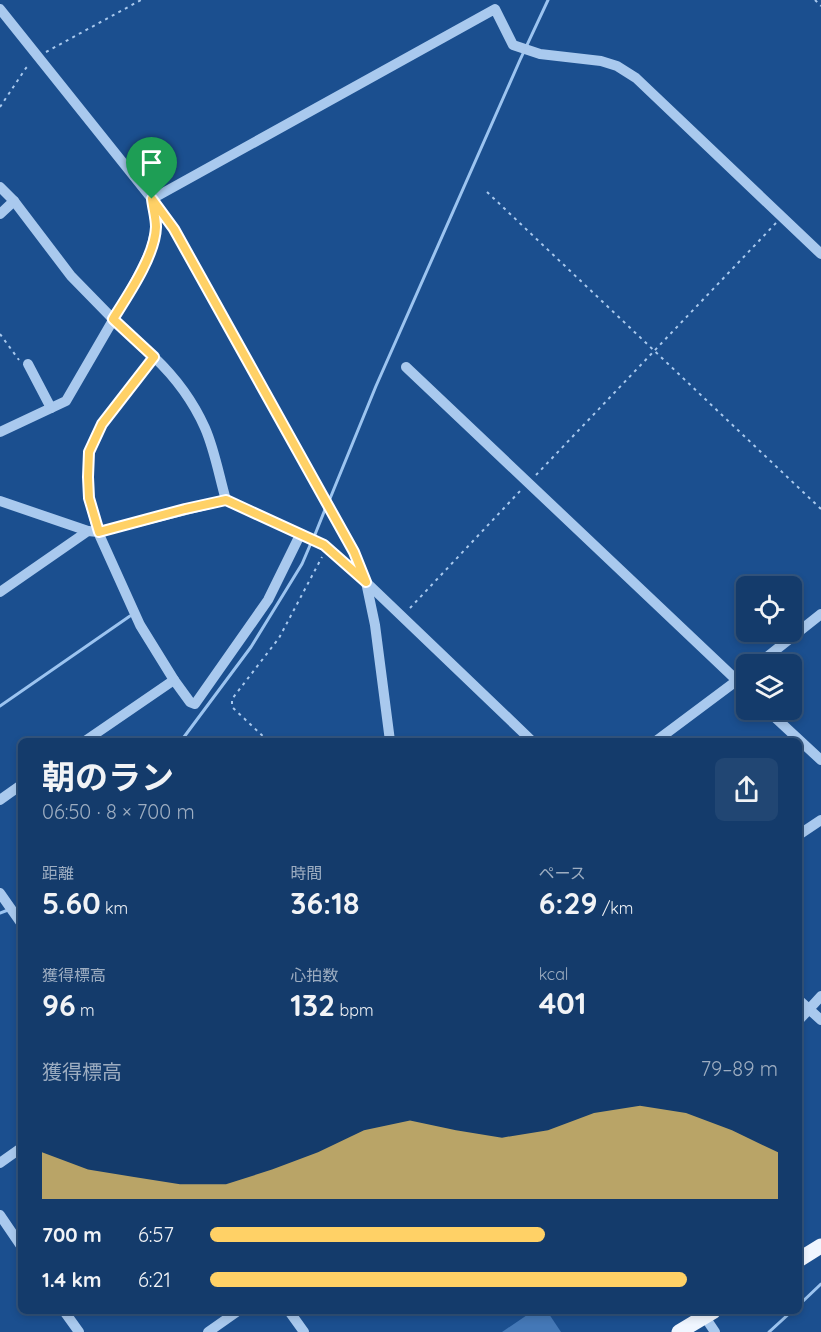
<!DOCTYPE html>
<html lang="ja">
<meta charset="utf-8">
<style>
body{margin:0;font-family:Quicksand,"Noto Sans JP",sans-serif;background:#214673;color:#f1f3f6;height:100vh;display:flex;flex-direction:column;font-size:22px;white-space:nowrap}
*{box-sizing:border-box;margin:0}
p{font-size:20px;color:#9dadc1}
.icon{flex:none;width:33px;height:33px;fill:none;stroke:currentColor;stroke-width:2;stroke-linecap:round;stroke-linejoin:round}
.map{position:relative;flex:1;overflow:hidden}
.drawer{position:absolute;left:18px;top:738px;width:784px;height:576px;display:flex;flex-direction:column;background:#143b6b;border-radius:9px;box-shadow:0 3px 9px #0003,0 0 0 2px #33557e}
.drawer>*{flex:none}
.controls{position:absolute;left:736px;top:576px;display:grid;gap:12px}
.controls a{display:grid;place-items:center;width:66px;height:66px;border-radius:9px;background:#143b6b;box-shadow:0 3px 9px #0003,0 0 0 2px #33557e;font-size:30px}
.pin{position:absolute;display:grid;place-items:center;width:51px;height:51px;color:#fff;margin:-62px -26px;border-radius:50% 50% 50% 0;rotate:-45deg;box-shadow:0 0 6px #0007}
.pin .icon{rotate:45deg}
.round{display:grid;place-items:center;flex:none;width:63px;height:63px;border-radius:9px;background:#214673}
.summary{display:flex;align-items:center;justify-content:space-between;height:102px;padding:0 24px}
h1{font-size:33px;font-weight:700;line-height:45px}
.metrics{display:grid;grid-template-columns:repeat(3,1fr);gap:9px;height:102px;padding:6px 24px}
.metrics div{display:grid;align-content:center}
.metrics b{font-size:30px;font-weight:700}
.metrics small{font-size:16px;font-weight:400}
.metrics p{font-size:16px}
.chart{height:168px;padding:12px 24px}
.chart p{display:flex;justify-content:space-between}
.chart svg{width:100%;height:108px;margin-top:6px;fill:#ffd166;opacity:.7}
ul{padding:0 24px;list-style:none;font-size:20px}
li{display:grid;grid-template-columns:96px 72px 1fr;align-items:center;height:45px}
li i{height:15px;border-radius:8px;background:#ffd166}
.map>svg:first-child{display:block}
.lines{fill:none;stroke-linecap:round;stroke-linejoin:round}
.stream{stroke:#9cc4f0;stroke-width:3}
.building{fill:#4478b7}
.path{stroke:#a9c9ee;stroke-width:2;stroke-dasharray:3 4.5;stroke-linecap:butt}
.minor{stroke:#a9c9ee;stroke-width:10}
.major{stroke:#f0f6ff;stroke-width:15}
.route-casing{stroke:#fff;stroke-width:12}
.route{stroke:#ffd166;stroke-width:8}
</style>
<div class="map">
<svg width="821" height="1332" viewBox="0 0 821 1332">
<rect width="100%" height="100%" fill="#1b4f8f"/>
<g class="lines">
<g class="stream">
<path d="M329,501l47,-115 144,-326 28,-60"/>
<path d="M314,537l12,-30"/>
<path d="M0,706l130,-90"/>
<path d="M181,741l70,-94 51,-83 9,-21"/>
<path d="M0,913l8,-3"/>
<path d="M800,1304l21,-20"/>
<path d="M769,1332l23,-21"/>
</g>
</g>
<path class="building" d="M533,1311h14l14,21h-59z"/>
<g class="lines">
<g class="path">
<path d="M815,0l6,6"/>
<path d="M46,52l95,-52"/>
<path d="M0,107l26,-39 4,-4"/>
<path d="M487,192l334,317"/>
<path d="M0,334l19,26"/>
<path d="M536,475l240,-252"/>
<path d="M410,608l111,-118"/>
<path d="M268,741l-36,-34v-8l47,-61 43,-81"/>
</g>
<g class="minor">
<path d="M0,9l152,190 22,30 180,323 12,30 9,43 15,116"/>
<path d="M0,187l14,14 57,75 42,43 41,38"/>
<path d="M0,214l14,-13"/>
<path d="M28,364l23,44"/>
<path d="M406,367l341,323"/>
<path d="M0,432l66,-31 68,-117 17,-34 5,-23 -4,-28 343,-190 18,36 27,9 61,7 16,5 19,12 185,176"/>
<path d="M0,501l88,30"/>
<path d="M0,592l88,-61 10,1 128,-32 98,45 42,37 166,159"/>
<path d="M758,664l63,-50"/>
<path d="M174,680l16,22 5,2 73,-104 32,-65"/>
<path d="M767,710l54,50"/>
<path d="M85,741l89,-61 -34,-55 -42,-93 -9,-34 -1,-21 1,-25 13,-28 52,-67c21,20 39,44 51,71 10,23 14,48 21,72"/>
<path d="M656,741l91,-68"/>
<path d="M0,800l21,-15"/>
<path d="M800,834l21,-14"/>
<path d="M0,893l21,30"/>
<path d="M800,1001l21,19"/>
<path d="M800,1019l21,-23"/>
<path d="M0,1163l21,-15"/>
<path d="M0,1215l21,31"/>
<path d="M64,1311l15,21"/>
<path d="M289,1311l15,21"/>
<path d="M701,1311l14,21"/>
<path d="M208,1332l30,-21"/>
</g>
<g class="major">
<path d="M800,1259l21,-13"/>
<path d="M679,1332l35,-21"/>
</g>
</g>
<g class="lines">
<g class="route-casing">
<path id="route" d="M152,199l22,30 180,323 12,30 -42,-37 -98,-45 -41,9 -86,23 -10,-34 -1,-21 1,-25 13,-28 52,-67 -41,-38c15,-24 42,-63 43,-92 0,-9 -3,-19 -4,-28z"/>
</g>
<use href="#route" class="route"/>
</g>
</svg>
<div class="controls">
<a><svg class="icon" aria-label="locate" viewBox="0 0 24 24"><circle cx="12" cy="12" r="6"/><path d="M12 2v4M12 18v4M2 12h4M18 12h4"/></svg></a>
<a><svg class="icon" aria-label="layers" viewBox="0 0 24 24"><path d="M12 4l9 5-9 5-9-5zM3 14l9 5 9-5"/></svg></a>
</div>
<div class="pin" style="left:152px;top:199px;background:#1e9e55"><svg class="icon" aria-label="arrive" viewBox="0 0 24 24"><path d="M6 21V4h12l-3 4 3 4H6"/></svg></div>
<section class="drawer">
<div class="summary"><div><h1>朝のラン</h1><p>06:50 · 8 × 700 m</p></div><a class="round"><svg class="icon" aria-label="share" viewBox="0 0 24 24"><path d="M12 15V3M7 8l5-5 5 5M5 13v7h14v-7"/></svg></a></div>
<div class="metrics">
<div><p>距離</p><b>5.60<small> km</small></b></div>
<div><p>時間</p><b>36:18</b></div>
<div><p>ペース</p><b>6:29<small> /km</small></b></div>
</div>
<div class="metrics">
<div><p>獲得標高</p><b>96<small> m</small></b></div>
<div><p>心拍数</p><b>132<small> bpm</small></b></div>
<div><p>kcal</p><b>401</b></div>
</div>
<div class="chart"><p><span>獲得標高</span>79–89 m</p>
<svg viewBox="0 0 160 44" preserveAspectRatio="none"><path d="M0 44V25L10 32L20 35L30 38L40 38L50 32L60 25L70 16L80 12L90 16L100 19L110 16L120 9L130 6L140 9L150 16L160 25V44z"/></svg>
</div>
<ul>
<li><b>700 m</b>6:57<i style="width:59%"></i></li>
<li><b>1.4 km</b>6:21<i style="width:84%"></i></li>
</ul>
</section>
</div>
